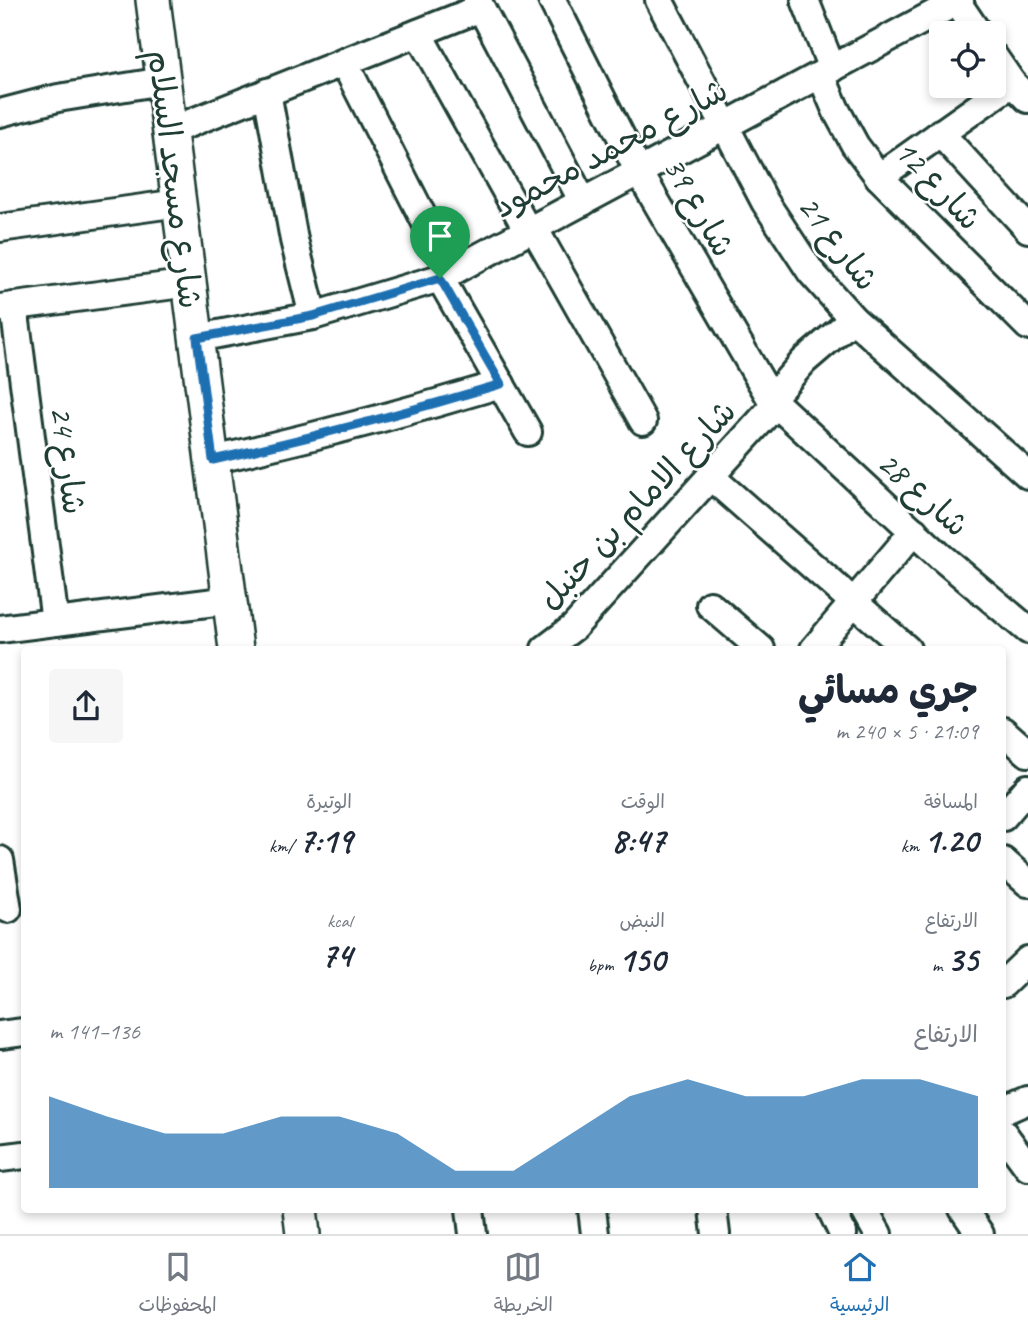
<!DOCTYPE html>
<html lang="ar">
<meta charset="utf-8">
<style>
body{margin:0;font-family:Caveat,"Playpen Sans Arabic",sans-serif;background:#f6f6f7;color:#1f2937;direction:rtl;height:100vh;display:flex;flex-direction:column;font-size:26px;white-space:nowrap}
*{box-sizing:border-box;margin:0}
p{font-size:23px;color:#747a83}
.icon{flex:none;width:38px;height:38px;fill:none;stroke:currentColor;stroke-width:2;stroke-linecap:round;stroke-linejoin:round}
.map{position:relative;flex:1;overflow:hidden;direction:ltr}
.sheet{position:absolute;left:21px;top:646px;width:985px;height:567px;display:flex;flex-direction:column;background:#fff;border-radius:7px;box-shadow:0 4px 10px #0003;direction:rtl}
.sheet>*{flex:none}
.controls{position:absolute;left:929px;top:21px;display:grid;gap:14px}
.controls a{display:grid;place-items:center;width:77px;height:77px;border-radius:7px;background:#fff;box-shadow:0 4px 10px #0003;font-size:35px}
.pin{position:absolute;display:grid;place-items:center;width:60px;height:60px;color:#fff;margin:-72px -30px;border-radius:50% 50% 50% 0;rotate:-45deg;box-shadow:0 0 7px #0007}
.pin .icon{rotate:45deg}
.round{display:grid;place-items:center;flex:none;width:74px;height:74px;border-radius:7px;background:#f6f6f7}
.overview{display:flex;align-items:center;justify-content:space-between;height:119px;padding:0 28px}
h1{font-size:38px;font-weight:700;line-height:52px}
.metrics{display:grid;grid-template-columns:repeat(3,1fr);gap:10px;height:119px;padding:7px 28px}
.metrics div{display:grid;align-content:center}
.metrics b{font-size:35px;font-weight:700}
.metrics small{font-size:19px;font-weight:400}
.metrics p{font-size:19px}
.chart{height:196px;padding:14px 28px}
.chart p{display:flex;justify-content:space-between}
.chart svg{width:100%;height:126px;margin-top:7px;fill:#1f6fb2;opacity:.7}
.tabs{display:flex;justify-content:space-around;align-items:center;height:98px;border-top:2px solid #e0e1e3;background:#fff;font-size:19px;color:#747a83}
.tabs a{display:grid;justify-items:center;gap:4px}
.tabs .on{color:#1f6fb2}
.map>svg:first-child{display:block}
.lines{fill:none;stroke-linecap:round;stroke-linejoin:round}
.minor-casing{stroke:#1f3d34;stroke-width:32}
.tertiary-casing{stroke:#1f3d34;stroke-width:38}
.minor{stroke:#fff;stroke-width:26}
.tertiary{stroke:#fff;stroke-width:33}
.route-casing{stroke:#fff;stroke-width:14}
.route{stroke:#1f6fb2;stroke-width:9}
.labels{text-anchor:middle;stroke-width:5;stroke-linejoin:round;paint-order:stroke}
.street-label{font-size:33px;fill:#1f3d34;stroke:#fff}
</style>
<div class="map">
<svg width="1028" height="1234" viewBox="0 0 1028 1234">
<rect width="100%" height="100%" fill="#fff"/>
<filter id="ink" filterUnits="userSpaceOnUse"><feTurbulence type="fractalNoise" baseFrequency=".0143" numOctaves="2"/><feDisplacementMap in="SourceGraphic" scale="14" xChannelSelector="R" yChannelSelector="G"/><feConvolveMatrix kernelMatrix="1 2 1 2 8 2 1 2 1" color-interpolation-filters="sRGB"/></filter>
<g filter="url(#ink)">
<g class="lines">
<g class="minor-casing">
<g id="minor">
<path d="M477,0l106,202"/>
<path d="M552,0l87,172 132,227 169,157 88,74"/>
<path d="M659,0l106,202 46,70 42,47 175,156"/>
<path d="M805,0l27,69"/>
<path d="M957,2l21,31"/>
<path d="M418,33l110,198"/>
<path d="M994,57l18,26 16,16"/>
<path d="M344,62l107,210"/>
<path d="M821,75l15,35 19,35 24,32 149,149"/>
<path d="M267,92l27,148 19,76"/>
<path d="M0,113l58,-15 105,-17"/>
<path d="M170,131l311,-123"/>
<path d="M940,133l88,96"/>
<path d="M879,177l133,-94"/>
<path d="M0,228l179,-25"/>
<path d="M534,228l109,193"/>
<path d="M440,278l88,154"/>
<path d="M14,306l41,316"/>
<path d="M0,308l190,-25"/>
<path d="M197,338l116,-22 127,-38 520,-278"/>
<path d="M771,399l33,-38 49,-42"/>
<path d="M213,460c97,-22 192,-47 288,-76"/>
<path d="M710,476l197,173"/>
<path d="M710,605l51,44"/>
<path d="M0,629l231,-29"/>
<path d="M545,649l29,-22 202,-223"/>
<path d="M814,649l100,-118"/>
<path d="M1003,731l25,22"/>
<path d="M1003,817l25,-29"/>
<path d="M0,860l8,49"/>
<path d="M1003,861l25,22"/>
<path d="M1003,984l25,-24"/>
<path d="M0,1035l24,-3"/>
<path d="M1003,1111l25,-11"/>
<path d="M1003,1133l25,34"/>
<path d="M0,1158l24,-3"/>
<path d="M470,1209l3,25"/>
<path d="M592,1209l3,25"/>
<path d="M713,1209l3,25"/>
<path d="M831,1209l12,25"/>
<path d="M864,1209l14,25"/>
<path d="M963,1209l17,25"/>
</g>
</g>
<g class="tertiary-casing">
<g id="tertiary">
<path d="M153,0l83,649"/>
<path d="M300,1209l3,25"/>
</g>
</g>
<use href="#minor" class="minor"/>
<use href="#tertiary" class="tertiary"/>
</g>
</g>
<g class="lines" filter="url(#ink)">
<g class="route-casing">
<path id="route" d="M440,278l61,106c-96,29 -191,54 -288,76l-16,-122 116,-22z"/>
</g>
<use href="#route" class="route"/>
</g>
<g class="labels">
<g class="street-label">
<text transform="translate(610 147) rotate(-28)" y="12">شارع محمد محمود</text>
<text transform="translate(176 179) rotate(83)" y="12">شارع مسجد السلام</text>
<text transform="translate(939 184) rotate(47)" y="12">شارع 12</text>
<text transform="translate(700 206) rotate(60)" y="12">شارع 39</text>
<text transform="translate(839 242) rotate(53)" y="12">شارع 21</text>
<text transform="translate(69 460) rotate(83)" y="12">شارع 24</text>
<text transform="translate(924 493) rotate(42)" y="12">شارع 28</text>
<text transform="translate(636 504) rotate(-47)" y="12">شارع الامام بن حنبل</text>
</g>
</g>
</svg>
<div class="controls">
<a><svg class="icon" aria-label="locate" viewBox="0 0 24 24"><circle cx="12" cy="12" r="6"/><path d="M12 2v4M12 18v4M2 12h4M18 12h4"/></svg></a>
</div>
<div class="pin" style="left:440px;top:278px;background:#1e9e55"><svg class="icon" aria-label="arrive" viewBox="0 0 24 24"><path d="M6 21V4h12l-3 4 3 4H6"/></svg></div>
<section class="sheet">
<div class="overview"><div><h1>جري مسائي</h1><p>21:09 · 5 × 240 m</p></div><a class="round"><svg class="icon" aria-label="share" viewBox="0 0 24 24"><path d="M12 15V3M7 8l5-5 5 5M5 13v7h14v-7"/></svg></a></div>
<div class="metrics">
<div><p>المسافة</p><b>1.20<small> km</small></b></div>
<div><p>الوقت</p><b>8:47</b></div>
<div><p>الوتيرة</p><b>7:19<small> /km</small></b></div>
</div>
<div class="metrics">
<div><p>الارتفاع</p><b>35<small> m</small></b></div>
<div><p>النبض</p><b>150<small> bpm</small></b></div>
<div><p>kcal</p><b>74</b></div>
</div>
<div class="chart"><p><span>الارتفاع</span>136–141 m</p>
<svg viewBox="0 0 160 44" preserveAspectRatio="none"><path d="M0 44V12L10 19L20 25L30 25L40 19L50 19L60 25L70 38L80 38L90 25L100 12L110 6L120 12L130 12L140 6L150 6L160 12V44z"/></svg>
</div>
</section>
</div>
<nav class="tabs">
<a class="on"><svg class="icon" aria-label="home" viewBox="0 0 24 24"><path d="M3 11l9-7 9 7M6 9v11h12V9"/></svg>الرئيسية</a>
<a><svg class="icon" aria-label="map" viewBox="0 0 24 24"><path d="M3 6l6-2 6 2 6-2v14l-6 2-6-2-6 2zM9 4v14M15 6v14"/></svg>الخريطة</a>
<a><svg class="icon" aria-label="saved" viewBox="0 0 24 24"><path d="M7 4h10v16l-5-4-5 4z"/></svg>المحفوظات</a>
</nav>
